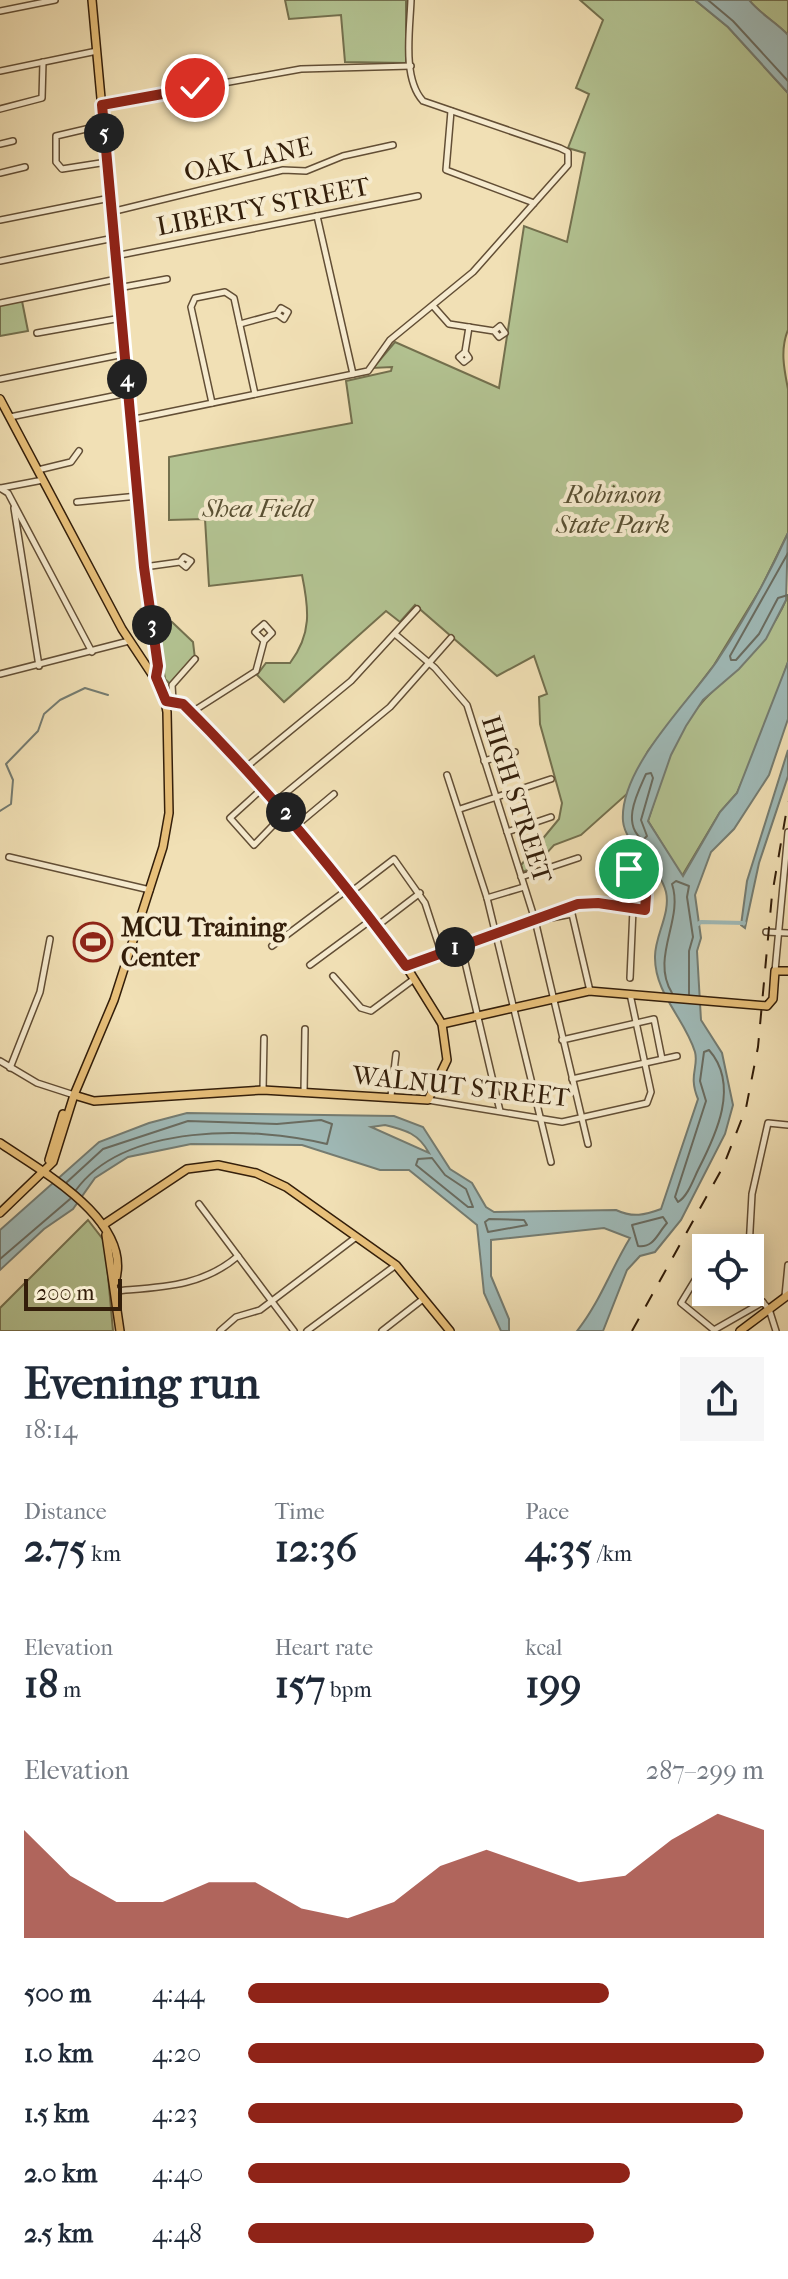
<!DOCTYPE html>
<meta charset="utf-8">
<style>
body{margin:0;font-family:"IM FELL French Canon",serif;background:#f6f6f7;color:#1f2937;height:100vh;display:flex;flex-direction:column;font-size:30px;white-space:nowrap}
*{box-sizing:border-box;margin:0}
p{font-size:26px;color:#747a83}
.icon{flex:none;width:44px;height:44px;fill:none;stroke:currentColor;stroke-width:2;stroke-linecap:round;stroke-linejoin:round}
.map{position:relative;height:1331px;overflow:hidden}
.side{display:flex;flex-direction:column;background:#fff;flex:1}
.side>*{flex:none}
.buttons{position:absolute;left:692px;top:1234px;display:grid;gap:16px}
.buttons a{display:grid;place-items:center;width:72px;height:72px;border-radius:0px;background:#fff;box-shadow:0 4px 20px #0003;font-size:40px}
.scale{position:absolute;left:24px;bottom:20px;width:98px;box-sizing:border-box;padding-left:8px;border:4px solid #331e0a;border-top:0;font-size:22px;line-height:28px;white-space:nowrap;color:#331e0a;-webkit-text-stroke:6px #f6ebcf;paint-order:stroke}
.pin{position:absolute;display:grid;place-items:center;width:68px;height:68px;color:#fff;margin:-34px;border:4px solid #fff;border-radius:50%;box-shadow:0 2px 8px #0007}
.km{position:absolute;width:40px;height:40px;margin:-20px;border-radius:50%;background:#222;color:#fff;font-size:22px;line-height:40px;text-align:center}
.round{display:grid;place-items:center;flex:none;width:84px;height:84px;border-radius:0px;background:#f6f6f7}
.overview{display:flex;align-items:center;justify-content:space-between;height:136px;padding:0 24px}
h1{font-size:44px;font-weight:700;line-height:60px}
.metrics{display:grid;grid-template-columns:repeat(3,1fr);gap:12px;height:136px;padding:8px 24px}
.metrics div{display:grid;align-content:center}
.metrics b{font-size:40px;font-weight:700}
.metrics small{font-size:22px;font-weight:400}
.metrics p{font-size:22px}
.chart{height:224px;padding:16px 24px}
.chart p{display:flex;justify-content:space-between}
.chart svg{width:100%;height:144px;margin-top:8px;fill:#8f2418;opacity:.7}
ul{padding:0 24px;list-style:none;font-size:26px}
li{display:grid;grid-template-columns:128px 96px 1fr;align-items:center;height:60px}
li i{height:20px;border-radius:10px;background:#8f2418}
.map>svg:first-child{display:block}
.green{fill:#b3c392;stroke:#73704e;stroke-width:2}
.water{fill:#9fbab8;stroke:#747c72;stroke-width:2;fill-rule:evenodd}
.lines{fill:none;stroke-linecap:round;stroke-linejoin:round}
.shore{stroke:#696c61;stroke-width:2}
.stream{stroke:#747c72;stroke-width:2}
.canal{stroke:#9fbab8;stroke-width:4}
.minor-casing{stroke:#624e35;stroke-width:8}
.major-casing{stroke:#331e0a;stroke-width:10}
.minor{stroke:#f6ebcf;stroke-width:5}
.major{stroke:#e8c07a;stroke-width:7}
.rail{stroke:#331e0a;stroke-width:2;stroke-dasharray:14 14;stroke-linecap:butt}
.route-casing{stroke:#fff;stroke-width:16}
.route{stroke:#8f2418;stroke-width:10}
.labels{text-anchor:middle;stroke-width:8;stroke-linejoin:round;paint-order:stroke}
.street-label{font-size:26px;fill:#331e0a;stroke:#f6ebcf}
.park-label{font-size:26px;font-style:italic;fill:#595033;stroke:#f6ebcf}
.poi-label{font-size:26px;font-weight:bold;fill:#331e0a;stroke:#f6ebcf;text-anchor:start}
</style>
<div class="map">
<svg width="788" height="1331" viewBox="0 0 788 1331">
<rect width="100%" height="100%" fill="#f1e0b5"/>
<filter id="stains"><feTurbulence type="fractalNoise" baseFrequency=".0025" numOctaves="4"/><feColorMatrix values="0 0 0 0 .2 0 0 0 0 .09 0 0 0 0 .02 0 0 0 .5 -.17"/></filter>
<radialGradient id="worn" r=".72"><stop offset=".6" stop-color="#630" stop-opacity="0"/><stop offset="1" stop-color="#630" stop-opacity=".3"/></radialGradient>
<g class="green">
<path d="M285,0h121v63l-61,-1 -4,-47 -52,4z"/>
<path d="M580,0h115l33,27 60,66v237c-8,19 -4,39 0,59v144l-27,55 -47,77 -66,86 -20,42 -47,42 -27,10 -20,22 -11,5 -2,-7 38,-46 3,-16 -22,-79 -1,-27 8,-3 -13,-38 -37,20 -82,-71 -15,17 -14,-11 -102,91 -27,-27 9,-12h24c22,-29 19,-54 12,-88l-93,11 -4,-67 -36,1v-63l183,-34 -6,-42 45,-10 1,-4 -19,1 22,-26 104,46 25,-162 43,16 18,-89 -17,-5 21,-54 -13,-6 27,-68z"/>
<path d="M749,0h39v35c-12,-13 -28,-21 -39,-35z"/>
<path d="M22,301l6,30 -28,5v-31z"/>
<path d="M788,595v67l-22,64 -29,67 -17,19 -38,64 -34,-55c13,-41 26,-90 57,-122 32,-34 65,-58 83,-104z"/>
<path d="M172,622l21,20 2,17 -25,25 -5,-5 -9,-56z"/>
<path d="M88,1220l17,22 8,89h-113v-23z"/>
</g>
<g class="water">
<path d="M695,0h54c11,14 27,22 39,35v58l-60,-66z"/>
<path d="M788,533l-2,67 -20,39 -27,30 -36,31 -17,26 -15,29 -23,66 35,55 37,-64 17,-19 51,-131v57l-19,56 -35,54 -23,23 -16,43 6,43 -4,13 4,69 21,33 11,52 -8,29 -44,86 -26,32 -15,4 -13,14 -24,61h-26c23,-29 34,-62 53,-93l-26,-10 -113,12v36l18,43v12h-8l-17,-38 -7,-68 -68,-55h-29l-78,-25 -111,-1 -63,13 -33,21 -22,31 -29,20 -44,41v-40l99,-88 50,-19 38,-10 207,3 29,11 27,42 22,14 14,24 8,5 122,-2c17,8 29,5 45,-1l37,-110c-10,-24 1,-32 -3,-47 -10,-33 -40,-58 -40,-94 -1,-21 16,-44 11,-66 -7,-28 -41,-46 -43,-71 -4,-53 67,-120 94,-160 27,-41 51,-84 71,-128zM385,1125c21,5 34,9 44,28l-58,-26z"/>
<path d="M788,750v26l-29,87 -14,65 -4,-3 6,-44z"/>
</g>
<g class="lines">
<g class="shore">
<path d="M708,0l25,21 55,60"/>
<path d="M788,553l-58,103 1,4h5l23,-26 19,-36 10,-3"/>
<path d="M651,773l2,5 -12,42 6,16 -4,4c-22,-16 -6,-46 3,-66z"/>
<path d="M672,993c-22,-36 12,-73 0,-109l4,-3 13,5 -2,11 6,40 -4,14v43"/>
<path d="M709,1050c31,35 7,85 -11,120 -5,10 -10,26 -20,32l-3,-5 31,-96 -6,-20 4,-29z"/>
<path d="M432,1158l13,17 21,14 7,18h-5l-52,-42 2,-6z"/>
<path d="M67,1182l36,-33 85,-28 89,3 44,-4 11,4 -5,20c-73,-18 -202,-21 -251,46"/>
<path d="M663,1217l4,6c-10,11 -13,25 -29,23l-6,-21z"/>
<path d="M489,1219l35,1 3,5 -39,7 -3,-10z"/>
<path d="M0,1259l70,-60"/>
</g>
<path class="stream" d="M0,811l11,-7 2,-24 -7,-16 32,-33 6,-17 16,-14 25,-12 23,7"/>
<path class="canal" d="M695,926l6,-4 43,1"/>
<g class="minor-casing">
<g id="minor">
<path d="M0,11l55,-11"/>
<path d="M0,71l97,-20"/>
<path d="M102,105l199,-36 110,-3"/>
<path d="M0,109l42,-11 1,-36"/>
<path d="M451,111l-5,59 88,33"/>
<path d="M103,125l-47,11v26l6,7 45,-7"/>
<path d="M0,144l13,-3"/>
<path d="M0,173l25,-6"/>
<path d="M111,212l172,-42 23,1 37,-15 50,-11"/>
<path d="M317,216l36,158"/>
<path d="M0,220l110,-22"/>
<path d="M115,256l303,-60"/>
<path d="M0,261l114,-23"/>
<path d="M118,288l49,-9"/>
<path d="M0,303l117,-24"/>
<path d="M434,307l15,17 45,7 5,6 6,-4 -5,-7 -6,5"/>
<path d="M240,324l37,-10 7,5 4,-7 -7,-4 -4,6"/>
<path d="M37,333l84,-15"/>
<path d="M465,352l-6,5 5,5 5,-4 -4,-6 4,-25"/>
<path d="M0,379l124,-25"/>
<path d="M212,403l-21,-96 4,-9 30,-6 9,6 21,96"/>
<path d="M10,417l118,-24"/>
<path d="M130,420l238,-49 22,-31 83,-68 95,-107v-13l-8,-4 -137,-47c-21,-23 -13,-72 -12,-101"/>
<path d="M38,470l33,-8 8,-11"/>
<path d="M0,488l8,5 84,159"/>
<path d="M1,488l42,-8"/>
<path d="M77,502l61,-6"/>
<path d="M14,508l25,158"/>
<path d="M144,567l36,-5 6,5 5,-6 -7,-4 -4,5"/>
<path d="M395,634l40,34 32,37 68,215 53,224"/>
<path d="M0,674l129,-33"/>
<path d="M173,701l-1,-16 23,-26"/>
<path d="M192,712l64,-41 8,-30 8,-8 -8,-9 -9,8 9,9"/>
<path d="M484,761l31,-9"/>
<path d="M245,768l106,-87 66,-72"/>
<path d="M447,775l40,123 64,264"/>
<path d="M263,788l-33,30 24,27 31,-32"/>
<path d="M276,801l114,-94 61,-69"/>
<path d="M460,809l91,-30"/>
<path d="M297,825l37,-31"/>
<path d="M507,832l44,-15"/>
<path d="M9,857l141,33"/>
<path d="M521,877l57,-19"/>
<path d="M351,892l43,-33 31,44 16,49"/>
<path d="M487,898l37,-11"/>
<path d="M540,920l32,-6 18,77"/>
<path d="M377,926l43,-33"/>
<path d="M766,932l22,1"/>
<path d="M461,945l39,166"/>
<path d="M272,946l76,-57"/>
<path d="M310,965l61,-45"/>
<path d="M406,966l172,-62 20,-1 47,7c7,-16 -7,-33 -20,-44"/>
<path d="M775,971l13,-139"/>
<path d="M333,976l28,32 10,3 43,-32"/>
<path d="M630,978l3,-69"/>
<path d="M562,1040l92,-21 8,40"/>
<path d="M0,1061l37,22 37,12"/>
<path d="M10,1068l30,-76 10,-53"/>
<path d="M572,1079l105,-23"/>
<path d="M263,1090l1,-52"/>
<path d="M304,1092l1,-63"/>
<path d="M391,1096l5,-42"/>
<path d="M428,1100l134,22 85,-19 4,-11 -21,-98"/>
<path d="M199,1204l95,127"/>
<path d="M749,1248l3,-54 16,-71 20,2"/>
<path d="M706,1262l-25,41 33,27 49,-28"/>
<path d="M750,1289l19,20 7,22"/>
<path d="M116,1291c45,-4 86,-4 122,-35"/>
<path d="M785,1296l3,-31"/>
<path d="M220,1331l16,-14 24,-7 95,-72"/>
<path d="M307,1331l89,-66"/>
<path d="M382,1331l41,-32"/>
</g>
</g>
<g class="major-casing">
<g id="major">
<path d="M92,0l52,567 14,99 -2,11"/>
<path d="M0,399l122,230 41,62 4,21 2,101 -6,34 -49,153 -40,95 -21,67 -53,51"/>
<path d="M442,1024l147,-33 178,15 6,-7 2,-28h13"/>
<path d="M74,1095l20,6 169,-11 165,10 19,-40 -5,-36 -36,-58 -91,-120 -123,-134 -14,-11h-12"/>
<path d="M0,1143c41,28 134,78 115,139"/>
<path d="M49,1160l14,-46"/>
<path d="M103,1225l84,-56 31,-4 38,8 30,14 110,78 54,66"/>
<path d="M106,1235l14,96"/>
<path d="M740,1331l48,-36"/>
</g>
</g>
<use href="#minor" class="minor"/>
<use href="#major" class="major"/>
<path class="rail" d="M632,1331l91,-164 23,-59 12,-61 14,-152 16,-93"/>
</g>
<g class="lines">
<g class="route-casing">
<path id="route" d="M195,88l-93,17 42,462 14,99 -2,11 10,24 17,3c82,81 154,169 223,262l172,-62 20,-1 47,7 1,-15 -17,-26"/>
</g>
<use href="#route" class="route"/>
</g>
<defs>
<g id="stadium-ring" transform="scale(2)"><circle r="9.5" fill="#f6ebcf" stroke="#8f2418" stroke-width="1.5"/><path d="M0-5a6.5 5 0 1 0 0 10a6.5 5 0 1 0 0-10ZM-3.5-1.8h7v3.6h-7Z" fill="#8f2418"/></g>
</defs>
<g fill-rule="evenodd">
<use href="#stadium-ring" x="93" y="942"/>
</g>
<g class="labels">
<g class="street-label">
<text transform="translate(248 159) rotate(-12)" y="9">OAK LANE</text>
<text transform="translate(263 206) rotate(-11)" y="9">LIBERTY STREET</text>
<text transform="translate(517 799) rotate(72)" y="9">HIGH STREET</text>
<text transform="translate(461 1086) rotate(6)" y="9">WALNUT STREET</text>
</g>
<g class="park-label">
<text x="613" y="503">Robinson<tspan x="613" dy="30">State Park</tspan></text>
<text x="257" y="517">Shea Field</text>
</g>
<g class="poi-label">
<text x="121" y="936">MCU Training<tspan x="121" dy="30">Center</tspan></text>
</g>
</g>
<rect width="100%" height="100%" filter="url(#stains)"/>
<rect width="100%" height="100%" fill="url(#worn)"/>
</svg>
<div class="buttons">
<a><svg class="icon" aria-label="locate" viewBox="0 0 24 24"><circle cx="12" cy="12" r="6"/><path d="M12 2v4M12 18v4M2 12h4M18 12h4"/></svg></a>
</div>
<div class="scale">200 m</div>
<div class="pin" style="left:629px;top:869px;background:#1e9e55"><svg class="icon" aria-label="arrive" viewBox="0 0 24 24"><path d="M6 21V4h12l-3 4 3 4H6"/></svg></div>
<div class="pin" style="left:195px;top:88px;background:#d93025"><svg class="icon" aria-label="check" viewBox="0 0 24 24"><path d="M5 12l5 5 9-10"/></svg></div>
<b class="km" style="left:455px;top:947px">1</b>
<b class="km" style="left:286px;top:812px">2</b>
<b class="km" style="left:152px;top:625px">3</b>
<b class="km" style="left:127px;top:379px">4</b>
<b class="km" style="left:104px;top:133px">5</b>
</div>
<section class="side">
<div class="overview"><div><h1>Evening run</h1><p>18:14</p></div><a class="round"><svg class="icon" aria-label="share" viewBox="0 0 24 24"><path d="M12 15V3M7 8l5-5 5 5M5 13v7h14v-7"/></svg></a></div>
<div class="metrics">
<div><p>Distance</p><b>2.75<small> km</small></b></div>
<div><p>Time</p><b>12:36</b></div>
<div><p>Pace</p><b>4:35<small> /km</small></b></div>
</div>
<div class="metrics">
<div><p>Elevation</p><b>18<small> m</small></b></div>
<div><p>Heart rate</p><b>157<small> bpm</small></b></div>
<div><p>kcal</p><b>199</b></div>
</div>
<div class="chart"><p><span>Elevation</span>287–299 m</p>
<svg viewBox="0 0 160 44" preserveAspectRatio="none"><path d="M0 44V11L10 25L20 33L30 33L40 27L50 27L60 35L70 38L80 33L90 22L100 17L110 22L120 27L130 25L140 14L150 6L160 11V44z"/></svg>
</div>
<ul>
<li><b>500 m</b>4:44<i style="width:70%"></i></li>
<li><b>1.0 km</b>4:20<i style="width:100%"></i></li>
<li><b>1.5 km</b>4:23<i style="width:96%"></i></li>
<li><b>2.0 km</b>4:40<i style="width:74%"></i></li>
<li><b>2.5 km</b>4:48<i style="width:67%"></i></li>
</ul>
</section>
